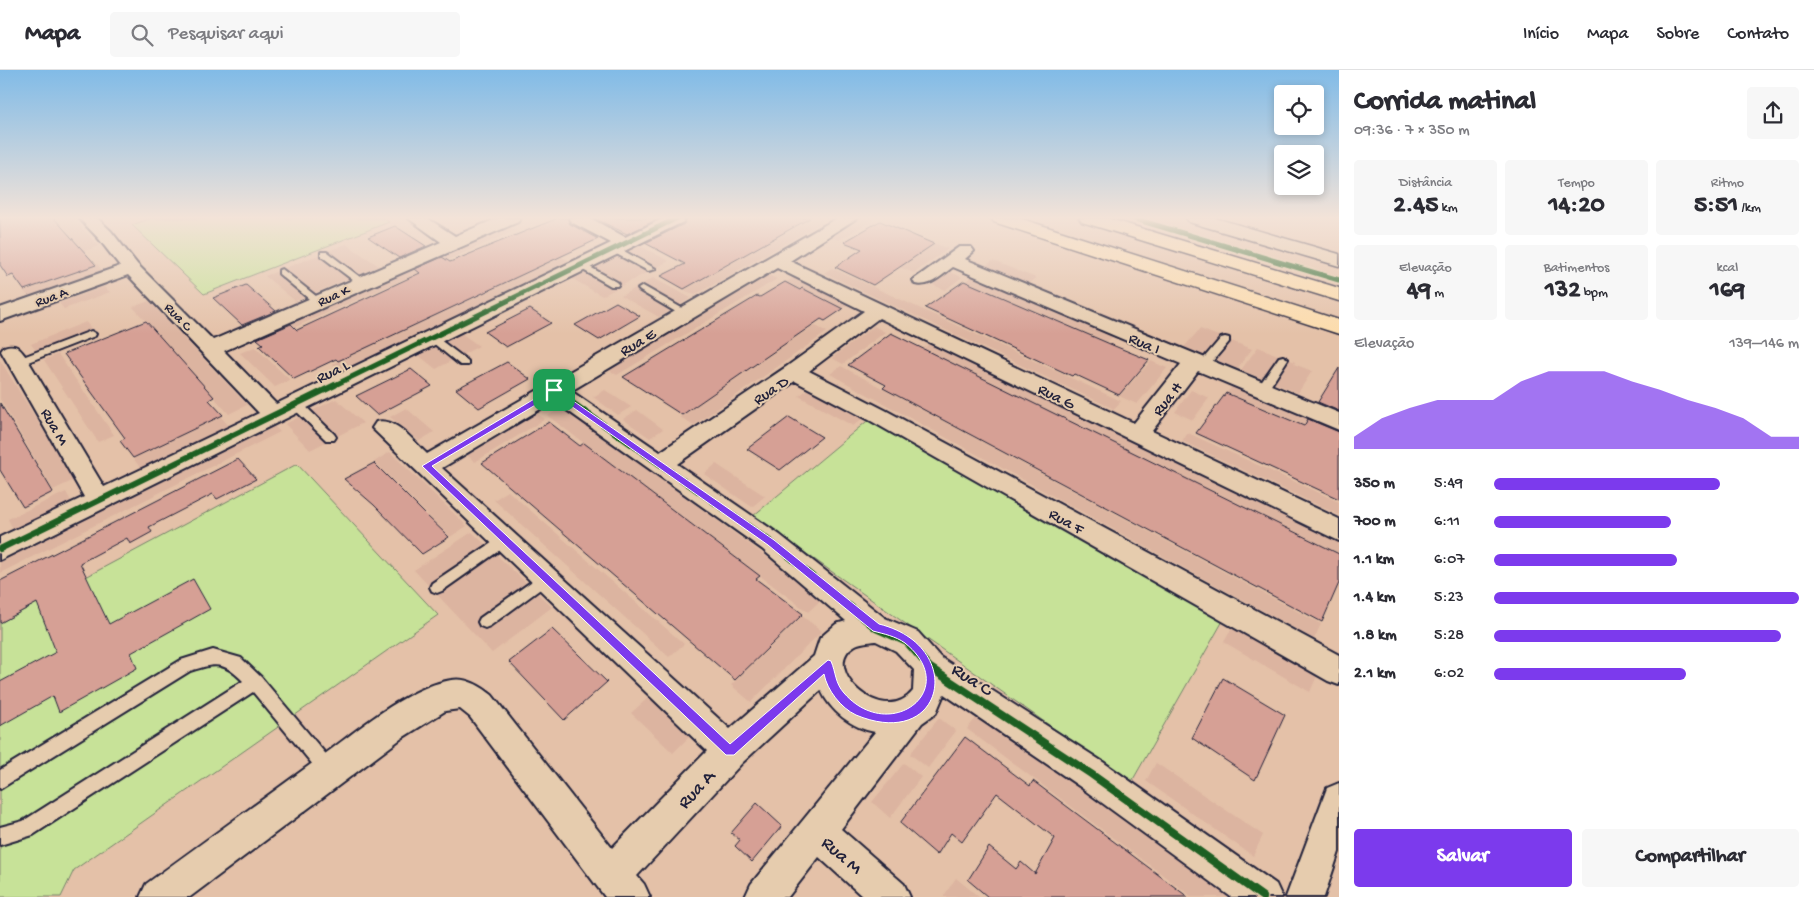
<!DOCTYPE html>
<html lang="pt">
<meta charset="utf-8">
<style>
body{margin:0;font-family:"Gochi Hand",sans-serif;background:#f7f7f7;color:#2b2b33;height:100vh;display:flex;flex-direction:column;font-size:19px;white-space:nowrap}
*{box-sizing:border-box;margin:0}
p{font-size:16px;color:#7c7c81}
.icon{flex:none;width:28px;height:28px;fill:none;stroke:currentColor;stroke-width:2;stroke-linecap:round;stroke-linejoin:round}
.map{position:relative;flex:1;overflow:hidden}
.side{display:flex;flex-direction:column;background:#fff;width:475px}
.side>*{flex:none}
.tools{position:absolute;left:1274px;top:15px;display:grid;gap:10px}
.tools a{display:grid;place-items:center;width:50px;height:50px;border-radius:5px;background:#fff;box-shadow:0 2px 8px #0003;font-size:25px}
.pin{position:absolute;display:grid;place-items:center;width:42px;height:42px;color:#fff;margin:-21px;border-radius:10px;box-shadow:0 2px 8px #0006}
.round{display:grid;place-items:center;flex:none;width:52px;height:52px;border-radius:5px;background:#f7f7f7}
.head{display:flex;align-items:center;justify-content:space-between;height:85px;padding:0 15px}
h1{font-size:28px;font-weight:700;line-height:38px}
.figures{display:grid;grid-template-columns:repeat(3,1fr);gap:8px;height:85px;padding:5px 15px}
.figures div{display:grid;align-content:center;border-radius:5px;background:#f7f7f7;text-align:center}
.figures b{font-size:25px;font-weight:700}
.figures small{font-size:14px;font-weight:400}
.figures p{font-size:14px}
.chart{height:140px;padding:10px 15px}
.chart p{display:flex;justify-content:space-between}
.chart svg{width:100%;height:90px;margin-top:5px;fill:#7c3aed;opacity:.7}
.button{display:flex;gap:10px;margin-top:auto;padding:10px 15px}
.button a{flex:1;height:58px;border-radius:5px;background:#7c3aed;color:#fff;font-size:20px;font-weight:700;line-height:58px;text-align:center}
.button a+a{background:#f7f7f7;color:#2b2b33}
ul{padding:0 15px;list-style:none;font-size:16px}
li{display:grid;grid-template-columns:80px 60px 1fr;align-items:center;height:38px}
li i{height:12px;border-radius:6px;background:#7c3aed}
header{display:flex;align-items:center;gap:30px;box-sizing:border-box;height:70px;padding:0 25px;background:#fff;border-bottom:1px solid #e1e1e2}
header strong{font-size:24px}
nav{display:flex;gap:28px;margin-inline-start:auto;font-size:18px}
.search{width:350px;height:45px;background:#f7f7f7;display:flex;align-items:center;gap:12px;box-sizing:border-box;padding:0 18px;border-radius:5px;color:#7c7c81;font-size:19px}
main{display:flex;flex:1;min-height:0}
.map>svg:first-child{display:block}
.built{fill:#dcb4a0}
.green{fill:#c7e298;stroke:#74826a}
.building{fill:#d6a095;stroke:#22223b}
.lines{fill:none;stroke-linecap:round;stroke-linejoin:round}
.service-casing{stroke:#22223b;stroke-width:4}
.minor-casing{stroke:#22223b;stroke-width:4}
.tertiary-casing{stroke:#22223b;stroke-width:3}
.primary-casing{stroke:#22223b;stroke-width:3}
.service{fill:#e6ccae;fill-rule:evenodd}
.minor{fill:#e6ccae;fill-rule:evenodd}
.tertiary{fill:#e6ccae;fill-rule:evenodd}
.primary{fill:#fcdcac;fill-rule:evenodd}
.cycleway-far2-casing{stroke:#e6ccae;stroke-width:8}
.cycleway-far1-casing{stroke:#e6ccae;stroke-width:9}
.cycleway-casing{stroke:#e6ccae;stroke-width:11}
.cycleway-far2{stroke:#1b5e20;stroke-width:5}
.cycleway-far1{stroke:#1b5e20;stroke-width:6}
.cycleway{stroke:#1b5e20;stroke-width:8}
.route{fill:#7c3aed;stroke:#fff;fill-rule:evenodd}
.labels{text-anchor:middle;stroke-width:4;stroke-linejoin:round;paint-order:stroke}
.far-street-label{font-size:14px;fill:#22223b;stroke:#e6ccae}
.street-label{font-size:16px;fill:#22223b;stroke:#e6ccae}
.near-street-label{font-size:19px;fill:#22223b;stroke:#e6ccae}
</style>
<header>
<strong>Mapa</strong>
<div class="search"><svg class="icon" aria-label="search" viewBox="0 0 24 24"><circle cx="10" cy="10" r="6"/><path d="M15 15l6 6"/></svg>Pesquisar aqui</div>
<nav><a>Início</a><a>Mapa</a><a>Sobre</a><a>Contato</a></nav>
</header>
<main>
<div class="map">
<svg width="1339" height="827" viewBox="0 0 1339 827">
<rect width="100%" height="100%" fill="#e4c1a8"/>
<filter id="ink" filterUnits="userSpaceOnUse"><feTurbulence type="fractalNoise" baseFrequency=".02" numOctaves="2"/><feDisplacementMap in="SourceGraphic" scale="10" xChannelSelector="R" yChannelSelector="G"/><feConvolveMatrix kernelMatrix="1 2 1 2 8 2 1 2 1" color-interpolation-filters="sRGB"/></filter>
<g filter="url(#ink)">
<g class="built">
<path d="M54,148h19l26,28 -15,5z"/>
<path d="M812,148l16,1 -133,76 -11,-5z"/>
<path d="M863,148l12,1 -36,21 -8,-3z"/>
<path d="M510,157l6,3 -221,97 -5,-5z"/>
<path d="M934,173l14,6 -34,24 -15,-6z"/>
<path d="M346,174l33,22 -84,35 -30,-25z"/>
<path d="M638,175l31,16 -67,35 -31,-18z"/>
<path d="M559,185l10,6 -228,111 -9,-8z"/>
<path d="M993,191l43,17 -7,6 -44,-18z"/>
<path d="M97,194l5,6 -74,26 -5,-6z"/>
<path d="M832,198l289,133 -7,8 -290,-136z"/>
<path d="M950,202l12,5 -17,13 -12,-5z"/>
<path d="M768,205l9,4 -160,96 -8,-5z"/>
<path d="M972,206l142,59 -7,7 -142,-60z"/>
<path d="M795,207l55,26 -9,6 -55,-27z"/>
<path d="M653,208l38,20 -32,19 -38,-21z"/>
<path d="M104,217l6,5 -46,17 -5,-6z"/>
<path d="M149,231l98,104 -18,9 -96,-107z"/>
<path d="M86,252l11,14 -56,22 -10,-14z"/>
<path d="M814,255l13,7 -133,93 -14,-8z"/>
<path d="M874,256l11,6 -42,32 -11,-6z"/>
<path d="M1200,259l52,20 -15,20 -53,-22z"/>
<path d="M461,263l18,13 -43,23 -19,-15z"/>
<path d="M931,272l408,197v15l-417,-204z"/>
<path d="M255,277l35,33 -15,7 -35,-34z"/>
<path d="M1258,277l37,15 -1,2 18,7 -14,22 -57,-23z"/>
<path d="M58,284l56,81 -16,7 -54,-82z"/>
<path d="M0,290l74,120 -21,10 -53,-91z"/>
<path d="M1151,291l16,7 -30,36 -18,-8z"/>
<path d="M841,296l480,258 -7,15 -484,-265z"/>
<path d="M1233,315l106,45v11l-112,-48z"/>
<path d="M809,318l54,30 -10,8 -54,-30z"/>
<path d="M605,320l26,17 -13,8 -25,-18z"/>
<path d="M1191,320l18,8 -16,22 -18,-8z"/>
<path d="M336,329l27,24 -53,27 -25,-26z"/>
<path d="M562,337l261,191 -15,14 -260,-196z"/>
<path d="M406,338l28,24 -15,9 -29,-24z"/>
<path d="M637,340l26,19 -13,9 -27,-19z"/>
<path d="M536,343l9,6 -70,43 -8,-7z"/>
<path d="M220,346l9,10 -88,43 -8,-11z"/>
<path d="M274,356l6,6 -280,141v-11z"/>
<path d="M1188,363l151,69v13l-157,-74z"/>
<path d="M390,382l77,74 -17,11 -76,-75z"/>
<path d="M716,394l49,32 -13,11 -48,-33z"/>
<path d="M508,421l176,153 -15,13 -175,-157z"/>
<path d="M66,422l6,11 -58,28 -6,-12z"/>
<path d="M472,462l80,75 -60,46 -78,-83z"/>
<path d="M802,546l20,15 -71,71 -20,-17z"/>
<path d="M1232,558l85,48 -7,16 -86,-50z"/>
<path d="M649,627l42,38 -18,18 -42,-40z"/>
<path d="M980,643l251,184h-39l-225,-168z"/>
<path d="M939,648l17,13 -28,37 -18,-14z"/>
<path d="M904,693l17,14 -31,41 -18,-16z"/>
<path d="M1156,693l107,72 -10,21 -107,-75z"/>
<path d="M956,808l23,19h-36z"/>
</g>
<g class="green">
<path d="M152,148h231l6,4 -185,72 -72,-69z"/>
<path d="M872,347l352,202 -93,164 -378,-267z"/>
<path d="M297,394l141,151 -364,255 -13,27h-61v-274z"/>
</g>
<g class="building">
<path d="M0,148h54l42,47 -72,25 -11,-15 -5,2 -8,-12z"/>
<path d="M558,148h9l3,6 28,15 -260,122 -2,-2 -42,20 -35,-33 4,-2 -6,-5 34,-15 6,6 123,-57 -5,-4 27,-12 8,5z"/>
<path d="M594,148h66l-33,16z"/>
<path d="M687,148h123l-126,71 -23,-13 24,-12 -40,-21 39,-19z"/>
<path d="M880,151l54,23 -61,41 -38,-18 27,-18 -18,-7z"/>
<path d="M395,156l31,20 -27,12 -31,-21z"/>
<path d="M964,211l153,66 32,13 -30,35 -45,-21 -2,2 -147,-68z"/>
<path d="M785,212l15,8 2,-2 41,21 -18,12 -4,-2 -139,96 -59,-38 134,-81 3,1z"/>
<path d="M246,215l30,26 -34,14 -29,-27z"/>
<path d="M616,232l24,14 -41,24 -24,-15z"/>
<path d="M530,239l21,14 -45,24 -21,-15z"/>
<path d="M146,251l68,76 -5,3 14,15 -90,43 -13,-17 5,-3 -61,-84z"/>
<path d="M891,263l448,221v29l-17,39 -439,-234 3,-3 -38,-20z"/>
<path d="M507,292l23,17 -51,29 -23,-19z"/>
<path d="M1339,298v43l-21,-9z"/>
<path d="M411,299l21,17 -55,29 -21,-19z"/>
<path d="M1226,323l78,33 4,-7 31,13v67l-143,-66z"/>
<path d="M0,333l53,89 -30,15 -23,-37z"/>
<path d="M789,347l33,20 -42,33 -33,-21z"/>
<path d="M549,352l31,24 4,-3 176,133 -4,3 47,35 -68,66 -253,-217z"/>
<path d="M238,389l18,20 -39,20 -4,-5 -64,33 3,5 -22,12 -3,-6 -47,25 29,61 84,-45 17,30 -79,44 6,15 -78,44 -6,-16 -53,30v-44l56,-30 -19,-49 -37,20v-42z"/>
<path d="M374,393l52,52 23,22 -27,17 -48,-49 -30,-26z"/>
<path d="M552,559l55,53 -43,38 -55,-58z"/>
<path d="M1223,608l62,37 -30,65 -63,-42z"/>
<path d="M965,667l65,49 3,-5 155,116h-200l-20,-17 21,-33 27,22 5,-7 14,12 20,-36 -58,-45 -35,49 -11,-9 -14,22 -37,-32z"/>
<path d="M757,733l25,23 -30,36 -17,-16 5,-6 -9,-7z"/>
</g>
<g class="lines">
<g class="service-casing">
<g id="service">
<path d="M609,176h6l41,23 -8,2 -39,-21z"/>
<path d="M321,182h6l37,28v4h-6l-37,-28z"/>
<path d="M579,191l38,21 2,2 -2,2h-6l-35,-20v-4z"/>
<path d="M282,199l39,31v4h-6l-36,-30v-4z"/>
<path d="M643,216l44,25 2,2 -5,3 -3,-1 -41,-24 -2,-2z"/>
<path d="M91,261l5,3 -1,2 -72,28 -4,1 -5,-3 1,-2z"/>
<path d="M431,263l37,28v4h-8l-33,-27v-4z"/>
<path d="M1225,267l4,1v4l-23,27h-8v-4l23,-27z"/>
<path d="M1283,286l5,3 -22,34h-8l-2,-3 2,-3 21,-30z"/>
<path d="M295,329l4,1 35,34 2,3 -2,3h-8l-35,-34 -2,-3z"/>
<path d="M505,464l5,1 2,4 -2,4 -68,48 -5,2 -5,-2 -2,-4 2,-4z"/>
<path d="M545,502l5,2 2,4 -2,4 -60,44 -5,2 -5,-2 -2,-4 2,-4z"/>
<path d="M213,580l28,8 20,19 74,88 3,6 -3,6 -6,2 -6,-2 -70,-85 -220,143 -33,10v-18l23,-6 220,-140c-20,-20 -27,-18 -53,-10l-190,118v-19l181,-110z"/>
</g>
</g>
<g class="minor-casing">
<g id="minor">
<path d="M79,148h18l14,13 26,33 76,76 228,-98 -33,-24h19l28,18 43,-18h22l-2,4 -294,129 52,53 335,-161 -40,-21 -2,-4h21l35,19 39,-19h21l-2,4 -683,338v-23l84,-40 -83,-146 3,-4c12,-4 15,1 22,10l78,130 155,-74 -131,-138 -128,46v-13l120,-42 -21,-27z"/>
<path d="M837,148h20l-67,43 344,162 47,-59 -228,-97c-11,8 -23,21 -38,17l-2,-4 46,-33h12l3,4 -9,8 374,154v17l-141,-59 -46,60 187,88v22l-460,-223 -70,53 78,40 452,244v30l-11,-4 -457,-260 -76,-40 -118,83 103,71 105,83 33,14 22,25 163,105 173,122 6,13h-51l-152,-111 -135,-92 -8,19 -14,10 -81,106 63,55 6,13h-47l-44,-40 -31,40h-43l6,-13 124,-152c-23,-4 -45,-21 -54,-42l-79,73 -105,113 7,8 6,13h-45l-135,-180 -10,-8 -15,2 -43,27 -212,159h-50l6,-13c57,-42 115,-83 172,-125 38,-27 87,-71 133,-79 15,-3 30,6 41,15l120,153 95,-97 -335,-323 4,-6c20,-5 37,19 51,32zM777,198l87,43 -78,56 -126,85 -89,-61zM554,331l208,148 84,72 -10,3 -16,14 -6,18 -84,73 -288,-261zM876,571l20,10 18,19 -1,21c-31,38 -94,-24 -59,-45 5,-4 15,-4 22,-5z"/>
<path d="M1339,713v69l-15,45h-38l41,-109z"/>
</g>
</g>
<g class="tertiary-casing">
<path id="tertiary" d="M1186,148h29l124,36v12l-150,-44z"/>
</g>
<g class="primary-casing">
<g id="primary">
<path d="M991,148h28l320,102v14l-345,-112z"/>
<path d="M1079,148h28l232,70v13l-257,-79z"/>
</g>
</g>
<use href="#service" class="service"/>
<use href="#minor" class="minor"/>
<use href="#tertiary" class="tertiary"/>
<use href="#primary" class="primary"/>
<g class="cycleway-far2-casing">
<g id="cycleway-far2">
<path d="M1132,148l207,62"/>
<path d="M333,316l344,-168"/>
</g>
</g>
<g class="cycleway-far1-casing">
<g id="cycleway-far1">
<path d="M554,320l217,152 79,65"/>
<path d="M0,479l335,-164"/>
</g>
</g>
<g class="cycleway-casing">
<path id="cycleway" d="M849,536l27,22 31,14 22,25 162,107 172,123"/>
</g>
<use href="#cycleway-far2" class="cycleway-far2"/>
<use href="#cycleway-far1" class="cycleway-far1"/>
<use href="#cycleway" class="cycleway"/>
</g>
</g>
<linearGradient id="sky" x2="0" y2="1"><stop stop-color="#81bbe7"/><stop offset="0.56" stop-color="#f3e3d8"/><stop offset="1" stop-color="#f3e3d8" stop-opacity="0"/></linearGradient>
<rect width="1339" height="264" fill="url(#sky)"/>
<path class="route" d="M551,319h5l218,151 105,84c88,22 66,128 -23,91 -15,-7 -29,-25 -32,-41l-90,81h-8l-304,-289zM554,324l214,151 105,86c11,3 22,5 32,12 58,47 -16,102 -61,50 -9,-10 -8,-20 -13,-32l-3,-1 -98,84 -298,-278z"/>
<g class="labels">
<g class="far-street-label">
<text transform="translate(333 225) rotate(-24)" y="5">Rua K</text>
<text transform="translate(51 226) rotate(-20)" y="5">Rua A</text>
<text transform="translate(179 246) rotate(46)" y="5">Rua C</text>
</g>
<g class="street-label">
<text transform="translate(637 271) rotate(-31)" y="6">Rua E</text>
<text transform="translate(1145 272) rotate(23)" y="6">Rua I</text>
<text transform="translate(332 300) rotate(-26)" y="6">Rua L</text>
<text transform="translate(770 319) rotate(-34)" y="6">Rua D</text>
<text transform="translate(1057 325) rotate(26)" y="6">Rua G</text>
<text transform="translate(1166 328) rotate(-52)" y="6">Rua H</text>
<text transform="translate(56 356) rotate(60)" y="6">Rua M</text>
<text transform="translate(1067 450) rotate(29)" y="6">Rua F</text>
</g>
<g class="near-street-label">
<text transform="translate(973 608) rotate(33)" y="7">Rua C</text>
<text transform="translate(695 718) rotate(-47)" y="7">Rua A</text>
<text transform="translate(843 784) rotate(41)" y="7">Rua M</text>
</g>
</g>
</svg>
<div class="tools">
<a><svg class="icon" aria-label="locate" viewBox="0 0 24 24"><circle cx="12" cy="12" r="6"/><path d="M12 2v4M12 18v4M2 12h4M18 12h4"/></svg></a>
<a><svg class="icon" aria-label="layers" viewBox="0 0 24 24"><path d="M12 4l9 5-9 5-9-5zM3 14l9 5 9-5"/></svg></a>
</div>
<div class="pin" style="left:554px;top:320px;background:#1e9e55"><svg class="icon" aria-label="arrive" viewBox="0 0 24 24"><path d="M6 21V4h12l-3 4 3 4H6"/></svg></div>
</div>
<section class="side">
<div class="head"><div><h1>Corrida matinal</h1><p>09:36 · 7 × 350 m</p></div><a class="round"><svg class="icon" aria-label="share" viewBox="0 0 24 24"><path d="M12 15V3M7 8l5-5 5 5M5 13v7h14v-7"/></svg></a></div>
<div class="figures">
<div><p>Distância</p><b>2.45<small> km</small></b></div>
<div><p>Tempo</p><b>14:20</b></div>
<div><p>Ritmo</p><b>5:51<small> /km</small></b></div>
</div>
<div class="figures">
<div><p>Elevação</p><b>49<small> m</small></b></div>
<div><p>Batimentos</p><b>132<small> bpm</small></b></div>
<div><p>kcal</p><b>169</b></div>
</div>
<div class="chart"><p><span>Elevação</span>139–146 m</p>
<svg viewBox="0 0 160 44" preserveAspectRatio="none"><path d="M0 44V38L10 29L20 24L30 20L40 20L50 20L60 11L70 6L80 6L90 6L100 11L110 15L120 20L130 24L140 29L150 38L160 38V44z"/></svg>
</div>
<ul>
<li><b>350 m</b>5:49<i style="width:74%"></i></li>
<li><b>700 m</b>6:11<i style="width:58%"></i></li>
<li><b>1.1 km</b>6:07<i style="width:60%"></i></li>
<li><b>1.4 km</b>5:23<i style="width:100%"></i></li>
<li><b>1.8 km</b>5:28<i style="width:94%"></i></li>
<li><b>2.1 km</b>6:02<i style="width:63%"></i></li>
</ul>
<div class="button"><a>Salvar</a><a>Compartilhar</a></div>
</section>
</main>
